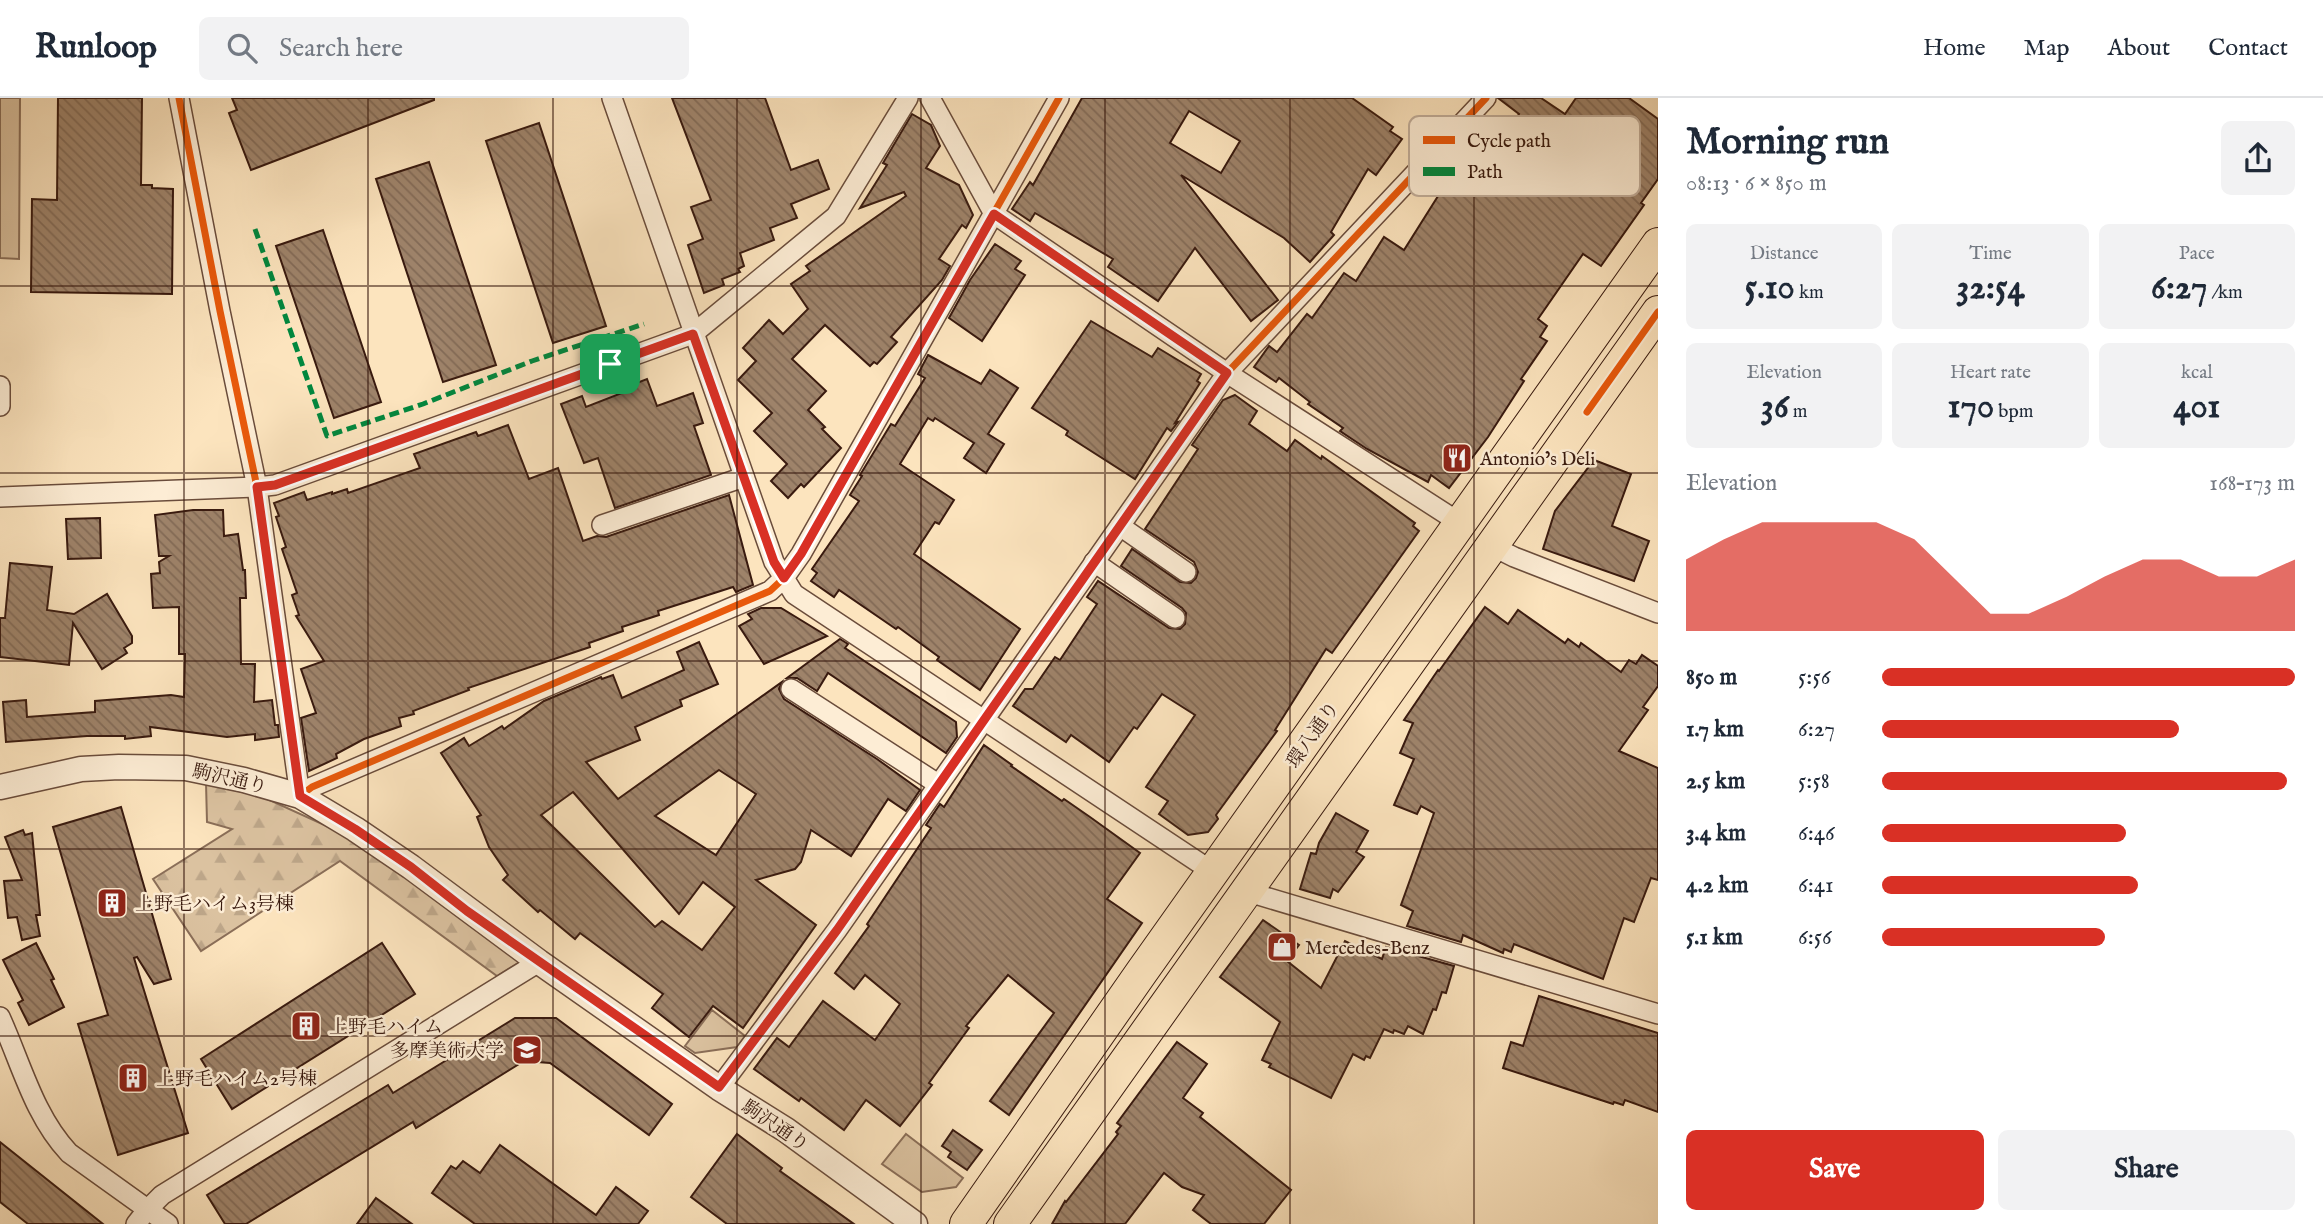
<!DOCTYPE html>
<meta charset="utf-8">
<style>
body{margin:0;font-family:"IM FELL English","Noto Serif JP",serif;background:#f2f2f3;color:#1f2937;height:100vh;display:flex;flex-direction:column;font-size:26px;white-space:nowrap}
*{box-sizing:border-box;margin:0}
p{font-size:23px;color:#747a83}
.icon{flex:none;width:38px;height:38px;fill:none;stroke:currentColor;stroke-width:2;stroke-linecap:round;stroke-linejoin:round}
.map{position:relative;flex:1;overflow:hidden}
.panel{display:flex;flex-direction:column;background:#fff;width:665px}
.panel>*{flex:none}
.pin{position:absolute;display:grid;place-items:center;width:60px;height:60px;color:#fff;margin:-30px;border-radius:14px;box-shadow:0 4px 10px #0006}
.round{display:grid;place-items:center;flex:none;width:74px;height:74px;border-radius:10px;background:#f2f2f3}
.overview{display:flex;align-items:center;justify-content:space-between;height:119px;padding:0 28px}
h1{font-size:38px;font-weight:700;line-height:52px}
.stats{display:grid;grid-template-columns:repeat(3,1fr);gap:10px;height:119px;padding:7px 28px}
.stats div{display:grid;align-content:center;border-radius:10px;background:#f2f2f3;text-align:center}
.stats b{font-size:35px;font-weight:700}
.stats small{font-size:19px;font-weight:400}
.stats p{font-size:19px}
.chart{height:196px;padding:14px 28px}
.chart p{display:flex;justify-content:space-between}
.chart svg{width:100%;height:126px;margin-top:7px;fill:#d93025;opacity:.7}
.primary-button{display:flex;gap:14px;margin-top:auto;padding:14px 28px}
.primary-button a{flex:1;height:80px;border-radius:10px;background:#d93025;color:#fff;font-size:28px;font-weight:700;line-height:80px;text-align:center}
.primary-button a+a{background:#f2f2f3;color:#1f2937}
ul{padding:0 28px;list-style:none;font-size:23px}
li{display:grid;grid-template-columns:112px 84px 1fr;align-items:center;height:52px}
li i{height:18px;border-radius:9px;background:#d93025}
header{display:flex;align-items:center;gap:42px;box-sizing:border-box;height:98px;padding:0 35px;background:#fff;border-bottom:2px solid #e0e1e3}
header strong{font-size:33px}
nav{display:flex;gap:38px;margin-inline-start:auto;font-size:24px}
.search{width:490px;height:63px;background:#f2f2f3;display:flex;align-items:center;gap:18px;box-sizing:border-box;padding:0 24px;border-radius:10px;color:#747a83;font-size:26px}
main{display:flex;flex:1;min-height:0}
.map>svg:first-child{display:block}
.grass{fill:#dbc2a0;stroke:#8a6e58;stroke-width:2}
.forest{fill:url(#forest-firs);stroke:#8a6e58;stroke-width:2}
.building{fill:url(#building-back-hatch);stroke:#391a0f;stroke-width:2;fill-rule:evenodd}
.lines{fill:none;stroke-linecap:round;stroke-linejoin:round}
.minor-casing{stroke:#6a4c3b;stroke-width:22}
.tertiary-casing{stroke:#6a4c3b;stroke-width:27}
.trunk-casing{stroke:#391a0f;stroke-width:34}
.minor{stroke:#fdedd5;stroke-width:19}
.tertiary{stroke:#fdedd5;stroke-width:24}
.trunk{stroke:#fce4be;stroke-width:32}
.quiet{stroke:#00873e;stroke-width:5;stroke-dasharray:10 5;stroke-linecap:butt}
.cycleway-casing{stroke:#fdedd5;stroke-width:11}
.cycleway{stroke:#e8590c;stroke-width:7}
.route-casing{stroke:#fff;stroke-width:14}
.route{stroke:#d93025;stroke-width:9}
.grid{fill:none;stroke:#391a0f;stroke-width:2;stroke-opacity:0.55}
.labels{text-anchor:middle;stroke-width:5;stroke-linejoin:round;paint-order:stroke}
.poi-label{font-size:19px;fill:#391a0f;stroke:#fdedd5;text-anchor:start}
.street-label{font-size:19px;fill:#391a0f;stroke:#fdedd5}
.key{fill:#fdedd5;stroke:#c2ae9a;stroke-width:2}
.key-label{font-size:19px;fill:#391a0f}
</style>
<header>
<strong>Runloop</strong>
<div class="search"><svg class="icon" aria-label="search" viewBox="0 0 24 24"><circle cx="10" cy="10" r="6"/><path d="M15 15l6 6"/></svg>Search here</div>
<nav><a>Home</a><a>Map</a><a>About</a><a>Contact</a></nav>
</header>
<main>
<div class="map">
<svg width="1658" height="1126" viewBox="0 0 1658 1126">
<defs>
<pattern id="forest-firs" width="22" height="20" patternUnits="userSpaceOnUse" patternTransform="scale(1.75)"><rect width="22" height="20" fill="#dbc2a0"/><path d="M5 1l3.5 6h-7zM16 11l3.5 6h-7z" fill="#bda689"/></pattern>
<pattern id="building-back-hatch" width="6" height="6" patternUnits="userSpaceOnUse" patternTransform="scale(1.75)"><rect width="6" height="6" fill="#9e836a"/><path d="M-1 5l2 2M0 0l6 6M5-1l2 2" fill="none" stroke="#826a56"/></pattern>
</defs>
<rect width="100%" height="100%" fill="#fce4be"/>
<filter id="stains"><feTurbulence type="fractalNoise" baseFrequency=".00286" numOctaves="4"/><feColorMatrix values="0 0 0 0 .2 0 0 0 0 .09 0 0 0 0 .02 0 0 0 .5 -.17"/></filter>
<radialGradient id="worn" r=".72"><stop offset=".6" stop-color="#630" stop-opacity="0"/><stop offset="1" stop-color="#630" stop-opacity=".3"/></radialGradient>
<g class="grass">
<path d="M0,0h20l-1,161 -19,-1z"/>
<path d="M712,912l33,26 -8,11 -42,6 -10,-7z"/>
<path d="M906,1036l57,44 -7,9 -34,5 -40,-28z"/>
</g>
<path class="forest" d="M206,685l57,14 90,41 170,122 -26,16 -157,-115 -139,90 -48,-72 79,-50 -25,-7z"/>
<g class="building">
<path d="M58,0h84l-1,87h11v3l21,1 -1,105 -141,-2 1,-93 25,1z"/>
<path d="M232,0h202v2l-183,70 -22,-57 8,-3z"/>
<path d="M672,0h93l26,72 27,-10 11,29 -38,15 6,14 -27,10 4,12 -34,13 4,13 -6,3 2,3 -18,7 2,6 -20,8 -16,-48 15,-6 -12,-32 20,-7z"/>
<path d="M1082,0h270l41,29 -3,4 12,8 -26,36 -8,-6 -37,63 3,3 -24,27 -26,-24 -103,-63 97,125 -27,21 -56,-73 -37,53 -50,-34 5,-8 -78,-46 -5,8 -18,-12 18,-27 3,3zM1189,13l51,30 -19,32 -51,-30z"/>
<path d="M1498,0h43l24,16 11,-16h53l29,21v60l-17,24 3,2 -43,61 -18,-12 -45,65 9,7 -7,11 7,4 -26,38 3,2 -36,56 -39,51 -18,-13 -3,7 -61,-33 -27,-18 3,-3 -35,-24 2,-2 -31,-24 -3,4 -22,-15 15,-21 8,6 30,-38 5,4 32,-45 12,8 28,-44 20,13 46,-73 -4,-3 13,-20 23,16 37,-56z"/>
<path d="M912,16l19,11 9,21 -14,22 33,17 14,30 -7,13 -4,-3 -23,34 11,7 -8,14 -51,57 6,5 -20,22 -3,-2 -4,4 -45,-41 -33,34 34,32 -18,19 17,17 -3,2 19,19 -37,39 -3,-3 -13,14 -17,-17 16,-17 -33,-33 18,-18 -34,-33 18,-19 -13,-13 26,-28 14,14 25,-25 -17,-25 19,-13 -4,-5 100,-70 -2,-4 -44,16 27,-43 -4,-2z"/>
<path d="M539,25l67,203 -53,17 -67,-202z"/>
<path d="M429,64l67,203 -53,17 -67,-203z"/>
<path d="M323,132l58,172 -47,16 -58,-172z"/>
<path d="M995,146l26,17 -6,8 10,6 -43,66 -33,-23 21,-38z"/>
<path d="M1091,223l61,36 6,-9 43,26 -4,7 3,2 -25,40 3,-1 -7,9 -4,-3 -32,51 -69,-44 2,-4 -36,-23z"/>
<path d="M928,257l53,29 9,-14 28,18 -30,46 16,10 -18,29 -22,-15 10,-15 -39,-25 -2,3 -5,-3 -28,46 54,36 -15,24 -4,-2 -21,32 106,75 -40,61 -43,-30 2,-3 -41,-30 -2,2 -57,-39 -5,7 -23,-16 6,-8 -5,-4 47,-68 -9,-6 12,-19 -2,-1 31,-51 4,2 30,-48 -7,-4z"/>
<path d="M647,281l10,27 36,-13 10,30 -9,3 17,49 -96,33 -17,-50 -14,5 -23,-59 21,-8 4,11 36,-14 -1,-4z"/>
<path d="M1235,297l22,16 -8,13 38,27 8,-11 26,19 1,-3 93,67 -2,3 6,5 -87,122 -6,-4 -51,81 2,1 -61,84 2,4 -10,13 -20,3 -29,-21 9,-13 -22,-14 49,-72 -33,-21 -25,35 -3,-2 -25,35 -38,-27 -5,7 -53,-36 12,-17h8l22,-32 5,3 37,-56 -10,-7 11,-16 71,47 11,1 5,-5 1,-11 -4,-5 -61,-42 11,-17 48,33 11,1 5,-5 2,-6 -4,-10 -49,-33 53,-80 -6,-4 31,-45z"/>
<path d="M508,327l21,54 29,-11 25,73 14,-5 9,1 123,-42 24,90 -17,7 -3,-5 -75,24 1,4 -37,12 1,4 -34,12 1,4 -122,41 1,2 -56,21 1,3 -15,4 2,8 -37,13 -28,15 1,4 -28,13 -8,-53 15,-5 -15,-44 23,-8 -28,-45 3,-1 -7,-20 5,-2 -15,-44 4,-2 -10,-30 3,-1 -5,-13 30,-11 3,8 25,-8v2l15,-5 1,4 72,-25 -6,-14 62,-22 2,4z"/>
<path d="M1594,362l37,14 -19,52 37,15 -15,40 -91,-32 12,-38z"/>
<path d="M193,412h30l1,26 14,-2 5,36h2l1,28h-6l1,66h14l-1,38 18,-2 3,25h3l1,12 -24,3v-6l-28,3 -77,-10 1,9 -26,3v-3h-38l-81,6 -3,-40 23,-2 1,17 68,-5v-11l76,-6 13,2 1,-43h-6v-47l-26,1 -2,-34 9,-1 -1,-11 10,-6h-10l-4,-41z"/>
<path d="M100,420l1,40 -33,1 -2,-40z"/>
<path d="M10,465l42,4 -5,43 27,4 33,-20 25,42v7l-8,5 3,5 -25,16 -29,-46 -4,42 -69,-8v-39h5z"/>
<path d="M1485,509l23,17 10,-14 47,33 3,-4 11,8 2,-4 40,29 8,-12 7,4 6,-9 16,11v20l-15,21 5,3 -29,41 39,17v112l-7,-2 -17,44 -10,-4 -21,61 -89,-35 -3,8 -7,-3 -1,4 -40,-18 -2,7 -54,-16 6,-15 -12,-6 33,-92 -13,-7 -4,8 -23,-9 20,-46 -14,-6 13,-30 -9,-3 34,-50 1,1z"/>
<path d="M761,510h20l46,28 -63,28 -25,-38 13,-7 -4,-5z"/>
<path d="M840,541l8,5 -3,4 111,74 1,15 -11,16 -118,-80 -11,18 -20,-13h-10z"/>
<path d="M699,544l19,42 -38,16 2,6 -47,21 5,13 -54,22 32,37 164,-117 -3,7 5,10 93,60 43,31 -14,21 -18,-12 -37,57 -40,-26 -10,32 -6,7 -39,11 60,45 -73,103 -30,-22 -24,31 -37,-29 11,-14 -83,-61 -5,6 -35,-29 -2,2 -35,-32 5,-5 -19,-28 -12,-30 4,-2 -40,-62 23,-15 5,8 33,-20 2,3 40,-28 57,-24 1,2 11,-4 9,23 62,-28 -7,-18zM719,672l37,24 -40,61 -61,-39zM573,694l106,122 24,-32 32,25 -33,43 -40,-29 -7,6 -114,-112z"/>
<path d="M984,647l28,20 -1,1 51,35 2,-2 26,18 50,36 -33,46 35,24 -133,192 -19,-14 64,-88 -46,-38 -42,51 3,2 -40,55 3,2 -32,41 -34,-26 -22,30 -43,-32 -2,3 -45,-32 23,-31 12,9 34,-46 52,39 25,-36 -35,-29 -11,14 -19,-16 34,-47 -2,-2 64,-96 -5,-3 14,-21 4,3z"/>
<path d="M121,709l50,172 -17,5 -17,-27 -3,1 54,175 -70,22 -40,-131 30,-9 -55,-188z"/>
<path d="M1336,715l32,18 -12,21 8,5 -26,35 -5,-3 -3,9 -30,-9 11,-36 5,1 3,-11z"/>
<path d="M23,732l2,5 7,-2 8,82h-4l4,21 -18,4 -5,-23 -9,1 -4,-37 18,-1 -17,-43z"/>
<path d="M1263,822l36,25 -12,16 34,27 24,-47 37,18 4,-12 68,19 -8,27 -4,-1 -6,18 -3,-1 -10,25 -15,-8 -4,8 -10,-4 -1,3 -9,-4 -14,29 -4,-2 -2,4 -11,-6 -22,44 -62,-31 2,-3 -9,-4 18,-38 -60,-45z"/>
<path d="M36,845l18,36 -3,1 13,27 -35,18 -11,-22 5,-3 -20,-40z"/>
<path d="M382,845l33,51 -183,115 -31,-50z"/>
<path d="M1539,898l119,37v79l-33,-12 -2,5 -9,-3 -1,2 -110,-36 8,-26 12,4z"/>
<path d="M515,920h41l116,86 -23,31 -99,-72 -26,-2 -108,67 -3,-6 -167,102h-21l-18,-29 181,-110 5,8z"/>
<path d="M1177,944l30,22 -24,34 20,15 -3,4 91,73 -27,34h-53l-18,-14 11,-15 -22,-8 -18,-14 -39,51h-73l13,-23 1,1 52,-68 -2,-2 5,-6 -4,-3z"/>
<path d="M953,1032l29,20 -15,20 -19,-13 3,-5 -9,-6z"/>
<path d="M737,1036l45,34 -2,3 74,53h-127l-36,-27z"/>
<path d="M0,1044l103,82h-75l-28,-22z"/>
<path d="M500,1047l96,70 20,-28 32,24 -10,13h-163l-43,-31 19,-27 5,3 7,-8 17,12z"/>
<path d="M376,1100l36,26h-55z"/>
</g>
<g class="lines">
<g class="minor-casing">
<g id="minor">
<path d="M179,0l41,213 37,176 43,309 12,-9 458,-196 14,-13 17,-24 258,-456"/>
<path d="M612,0l162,464 20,32 419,278"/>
<path d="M930,0l64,116 233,159 233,150"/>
<path d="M0,288v20"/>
<path d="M0,399l257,-10 18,-2 418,-151 143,-118 72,-118"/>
<path d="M602,427l142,-48"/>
<path d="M1120,428l66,46"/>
<path d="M1492,448l22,11 144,56"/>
<path d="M1094,464l81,56"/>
<path d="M791,591l147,95"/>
<path d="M1245,793l413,123"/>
<path d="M0,919c21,46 34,99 69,136l99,71"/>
<path d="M719,990l118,-158 390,-557 259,-275"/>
<path d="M136,1126l11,-14 15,-15 377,-233"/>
</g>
</g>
<g class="tertiary-casing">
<path id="tertiary" d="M0,689l81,-18 38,-2 67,1 58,12 56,16 55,33 56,38 128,95 180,126 67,42 129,94"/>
</g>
<g class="trunk-casing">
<g id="trunk">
<path d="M966,1126l175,-251 517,-729"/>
<path d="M1010,1126l648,-912"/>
</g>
</g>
<use href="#minor" class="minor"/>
<use href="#tertiary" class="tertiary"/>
<use href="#trunk" class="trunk"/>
<path class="quiet" d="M255,131l72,207 96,-32 109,-43 112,-37"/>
<g class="cycleway-casing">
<g id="cycleway">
<path d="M179,0l41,213 37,176 43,309 12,-9 458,-196 14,-13 17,-24 258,-456"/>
<path d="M1587,314l71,-100"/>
<path d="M719,990l118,-158 390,-557 259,-275"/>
</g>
</g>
<use href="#cycleway" class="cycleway"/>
</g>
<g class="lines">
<g class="route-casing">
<path id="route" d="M994,116l233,159 -390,557 -118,157 -252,-176 -56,-44 -56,-38 -55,-33 -43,-309 18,-2 418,-151 81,228 10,16 17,-24z"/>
</g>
<use href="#route" class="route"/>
</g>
<path class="grid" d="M184,0v1126M368,0v1126M553,0v1126M737,0v1126M921,0v1126M1105,0v1126M1290,0v1126M1474,0v1126M0,188h1658M0,375h1658M0,563h1658M0,751h1658M0,938h1658"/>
<defs>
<g id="restaurant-square" transform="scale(1.575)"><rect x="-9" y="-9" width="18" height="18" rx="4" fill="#8f2418" stroke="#fdedd5"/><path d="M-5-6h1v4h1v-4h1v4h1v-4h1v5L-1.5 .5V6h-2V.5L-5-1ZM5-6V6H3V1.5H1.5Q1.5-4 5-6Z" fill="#fff"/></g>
<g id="building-square" transform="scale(1.575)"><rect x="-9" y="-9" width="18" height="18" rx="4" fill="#8f2418" stroke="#fdedd5"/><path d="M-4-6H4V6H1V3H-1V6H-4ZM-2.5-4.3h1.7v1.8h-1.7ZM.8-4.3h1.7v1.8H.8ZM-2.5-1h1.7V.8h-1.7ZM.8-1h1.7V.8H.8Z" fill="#fff"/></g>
<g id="shop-square" transform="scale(1.575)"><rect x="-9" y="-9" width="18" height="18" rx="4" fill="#8f2418" stroke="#fdedd5"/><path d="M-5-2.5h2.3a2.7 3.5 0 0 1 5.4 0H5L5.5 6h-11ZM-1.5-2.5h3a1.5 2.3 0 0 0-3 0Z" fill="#fff"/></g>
<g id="university-square" transform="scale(1.575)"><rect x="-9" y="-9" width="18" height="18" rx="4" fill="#8f2418" stroke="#fdedd5"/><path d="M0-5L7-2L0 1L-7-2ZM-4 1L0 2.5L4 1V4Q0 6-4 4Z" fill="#fff"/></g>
</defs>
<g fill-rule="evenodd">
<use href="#restaurant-square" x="1457" y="360"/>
<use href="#building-square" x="112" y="805"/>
<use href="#shop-square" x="1282" y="849"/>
<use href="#building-square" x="306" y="928"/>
<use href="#university-square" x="527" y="952"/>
<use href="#building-square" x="133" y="980"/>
</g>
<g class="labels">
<g class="poi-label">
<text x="1480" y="367">Antonio’s Deli</text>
<text x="135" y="812">上野毛ハイム3号棟</text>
<text x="1305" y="856">Mercedes-Benz</text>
<text x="329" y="935">上野毛ハイム</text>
<text x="504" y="959" text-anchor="end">多摩美術大学</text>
<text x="156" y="987">上野毛ハイム2号棟</text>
</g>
<g class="street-label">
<text transform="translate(1312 636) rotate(-55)" y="7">環八通り</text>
<text transform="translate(230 680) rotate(13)" y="7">駒沢通り</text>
<text transform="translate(776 1027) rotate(34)" y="7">駒沢通り</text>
</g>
</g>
<rect x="1409" y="18" width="231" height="80" rx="10" class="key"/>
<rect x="1423" y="38" width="32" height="8" fill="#e8590c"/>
<rect x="1423" y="69" width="32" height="9" fill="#00873e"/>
<g class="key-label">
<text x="1467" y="49">Cycle path</text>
<text x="1467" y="80">Path</text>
</g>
<rect width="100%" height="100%" filter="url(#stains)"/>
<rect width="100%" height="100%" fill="url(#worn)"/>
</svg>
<div class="pin" style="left:610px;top:266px;background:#1e9e55"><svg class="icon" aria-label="arrive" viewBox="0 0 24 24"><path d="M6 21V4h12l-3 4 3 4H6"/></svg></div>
</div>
<section class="panel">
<div class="overview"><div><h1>Morning run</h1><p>08:13 · 6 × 850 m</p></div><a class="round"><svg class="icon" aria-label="share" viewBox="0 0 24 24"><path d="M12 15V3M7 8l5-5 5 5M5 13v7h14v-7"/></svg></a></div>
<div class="stats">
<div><p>Distance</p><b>5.10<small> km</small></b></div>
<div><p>Time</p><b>32:54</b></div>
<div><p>Pace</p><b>6:27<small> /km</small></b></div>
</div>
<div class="stats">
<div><p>Elevation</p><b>36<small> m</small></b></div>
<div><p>Heart rate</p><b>170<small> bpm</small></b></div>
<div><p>kcal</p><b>401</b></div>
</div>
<div class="chart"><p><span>Elevation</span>168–173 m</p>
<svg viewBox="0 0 160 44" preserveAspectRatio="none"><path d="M0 44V19L10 12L20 6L30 6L40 6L50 6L60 12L70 25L80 38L90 38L100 32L110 25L120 19L130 19L140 25L150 25L160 19V44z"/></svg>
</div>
<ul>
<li><b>850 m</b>5:56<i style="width:100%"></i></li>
<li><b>1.7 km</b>6:27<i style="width:72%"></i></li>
<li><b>2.5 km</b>5:58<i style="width:98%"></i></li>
<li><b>3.4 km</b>6:46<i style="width:59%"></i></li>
<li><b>4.2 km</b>6:41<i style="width:62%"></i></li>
<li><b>5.1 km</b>6:56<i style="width:54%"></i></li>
</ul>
<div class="primary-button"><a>Save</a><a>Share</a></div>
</section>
</main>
